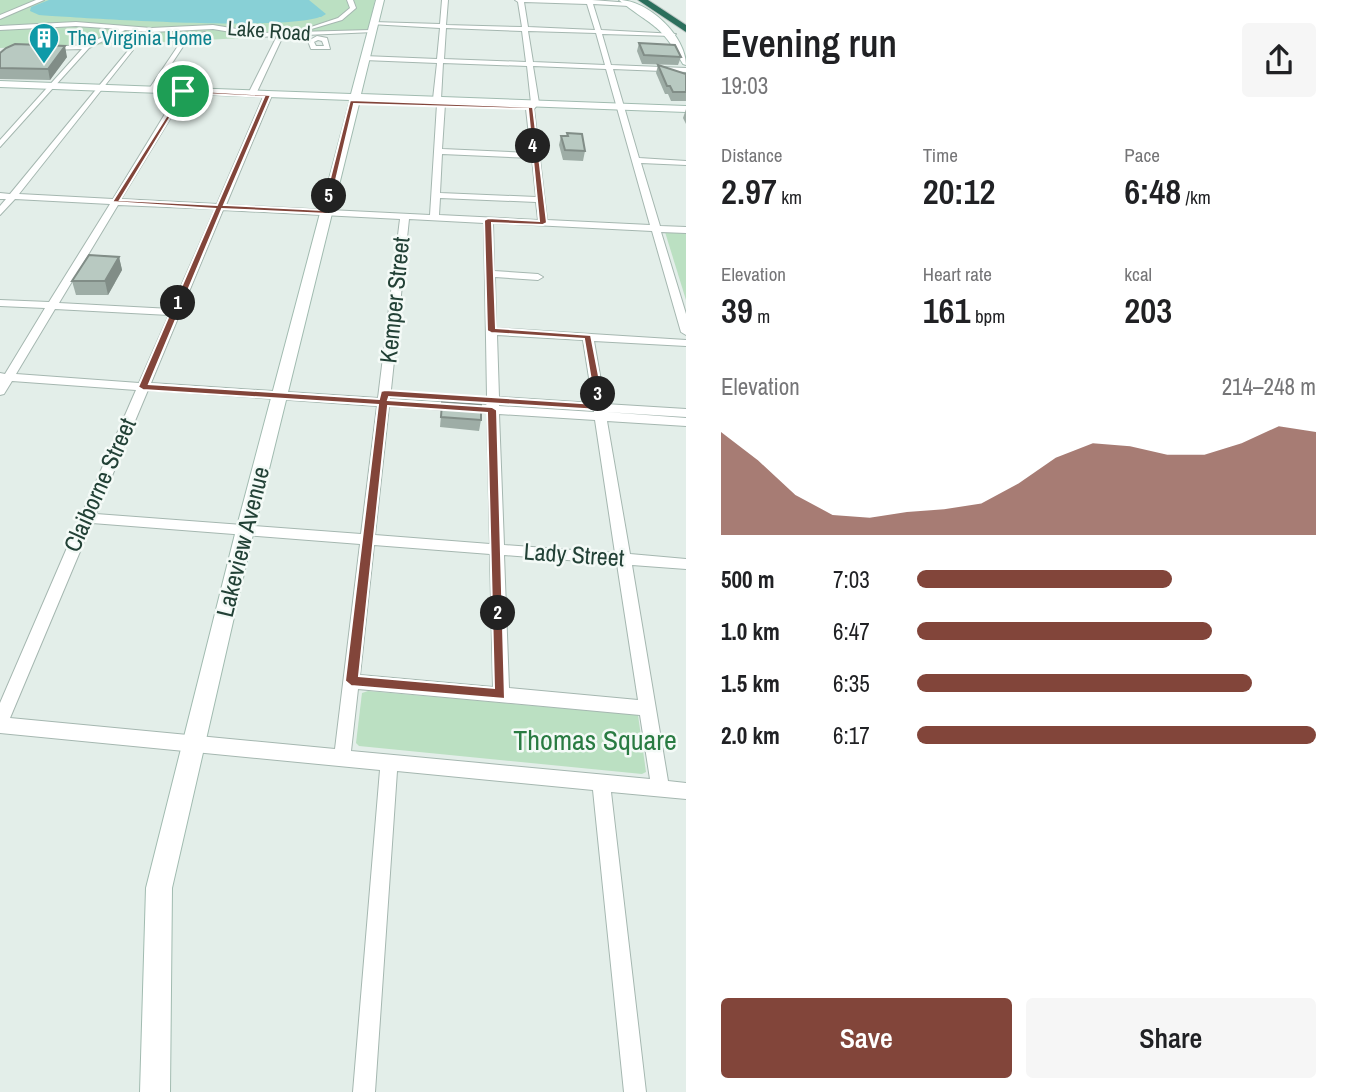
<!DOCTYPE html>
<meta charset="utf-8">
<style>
body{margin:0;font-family:"Archivo Narrow",sans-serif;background:#f6f6f6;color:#202124;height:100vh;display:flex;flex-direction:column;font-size:26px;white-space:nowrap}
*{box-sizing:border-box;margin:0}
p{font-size:23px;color:#757577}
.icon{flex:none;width:38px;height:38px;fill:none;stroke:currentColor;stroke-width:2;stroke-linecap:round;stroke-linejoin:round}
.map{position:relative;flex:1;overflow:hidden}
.side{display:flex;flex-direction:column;background:#fff;width:665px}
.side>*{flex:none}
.pin{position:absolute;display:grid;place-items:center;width:60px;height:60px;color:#fff;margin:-30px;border:4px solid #fff;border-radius:50%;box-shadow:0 2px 7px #0007}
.km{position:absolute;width:35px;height:35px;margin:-18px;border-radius:50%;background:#222;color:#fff;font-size:19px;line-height:35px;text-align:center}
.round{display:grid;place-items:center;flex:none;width:74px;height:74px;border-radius:7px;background:#f6f6f6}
.head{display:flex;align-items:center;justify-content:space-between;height:119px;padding:0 35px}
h1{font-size:38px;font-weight:600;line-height:52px}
.figures{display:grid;grid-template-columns:repeat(3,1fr);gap:10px;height:119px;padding:7px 35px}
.figures div{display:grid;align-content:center}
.figures b{font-size:35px;font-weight:600}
.figures small{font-size:19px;font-weight:400}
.figures p{font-size:19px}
.chart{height:196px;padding:14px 35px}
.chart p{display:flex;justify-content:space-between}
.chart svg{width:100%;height:126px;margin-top:7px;fill:#82453a;opacity:.7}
.primary-button{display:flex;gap:14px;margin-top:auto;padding:14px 35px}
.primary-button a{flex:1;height:80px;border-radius:7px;background:#82453a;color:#fff;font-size:28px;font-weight:600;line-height:80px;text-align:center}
.primary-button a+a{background:#f6f6f6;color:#202124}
ul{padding:0 35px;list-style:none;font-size:23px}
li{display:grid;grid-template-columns:112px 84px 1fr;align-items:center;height:52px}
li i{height:18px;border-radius:9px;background:#82453a}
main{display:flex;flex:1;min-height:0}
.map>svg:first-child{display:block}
.green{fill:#bbe0c2}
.water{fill:#88d0d6}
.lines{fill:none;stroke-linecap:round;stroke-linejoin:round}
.street-casing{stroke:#a5b7b0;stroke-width:2}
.secondary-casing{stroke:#a1bbb0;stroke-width:2}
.highway-casing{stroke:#c1cac7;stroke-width:2}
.street{fill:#fff;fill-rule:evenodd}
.secondary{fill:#fff;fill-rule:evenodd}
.highway{fill:#2b6f5c;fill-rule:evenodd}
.wall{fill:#9eada6}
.shaded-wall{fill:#818d87}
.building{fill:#b8c9c1;stroke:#818d87;stroke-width:2}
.route{fill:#82453a;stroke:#fff;stroke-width:2;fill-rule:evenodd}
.labels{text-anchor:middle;stroke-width:5;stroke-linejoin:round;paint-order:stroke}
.far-street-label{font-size:21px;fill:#224136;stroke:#f4faf7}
.far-culture-label{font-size:21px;fill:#0d838f;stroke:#f4faf7;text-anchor:start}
.street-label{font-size:24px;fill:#224136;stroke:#f4faf7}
.near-park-label{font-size:28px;fill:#297b42;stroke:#f4faf7}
</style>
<main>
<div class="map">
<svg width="686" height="1092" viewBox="0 0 686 1092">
<rect width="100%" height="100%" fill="#e3eee9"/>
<g class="green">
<path d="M0,0h375l-7,31 -200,11 -168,6z"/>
<path d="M665,232l21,1v67z"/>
<path d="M368,691l270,24 8,57 -4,2 -283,-28 -3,-3 6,-50z"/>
</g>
<path class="water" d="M49,0h260l17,14c-22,19 -245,4 -287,1l-9,-4 1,-4z"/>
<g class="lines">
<g class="street-casing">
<g id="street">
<path d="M36,0h8l-44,19v-4z"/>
<path d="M347,0h6l3,8 -14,12 -34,10v-2l30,-10 12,-10z"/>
<path d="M442,0h6l-2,25 76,2 -4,-25 -3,-2h77l39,3 -2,3 -36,-2 8,26 75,4 -3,2 -71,-2 9,31 75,3v4l-73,-3 26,89 47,3v4l-45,-2 19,63 26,1v6l-25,-1 25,82v21l-5,-3 -29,-101 -159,-8 1,48 44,3 5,3 -5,3 -43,-3 1,51 190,12v6l-92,-5 11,63 81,5v8l-80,-5 80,6v8l-79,-5 23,133 56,5v10l-54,-4 36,216 18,2v16l-75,-7 35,300h-22l-31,-302 -196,-19 -22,321h-22l27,-322 -380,-37v-30l79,-183 -1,-2 4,-4 54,-124 -124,-9 -8,13 -4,1v-22l5,1 40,-66 -45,-2v-6l49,2 61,-98 -95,-5 -15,16v-9l6,-7h-6v-6l10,1 121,-147 2,3 -114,144 94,5 66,-108 4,-2 4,2 -66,108 96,5 47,-109 4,-2 4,2 -46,110 204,10 7,-111 -4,-5 4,-36 -73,-3 -3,-2 3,-2 73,3 3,-31 -70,-4 3,-2 67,2zM524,2l63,2 8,26 -67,-3zM446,28l76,3 4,31 -82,-3zM528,31l68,2 9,32 -72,-3zM443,63l84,3 4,37 -5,6 5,44 -89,-4 3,-45 -4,-5zM533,66l73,3 44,156 -103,-5 -13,-111 5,-6zM442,154l90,4 4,39 -96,-4zM440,198l96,4 2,18 -99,-5zM118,205l97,4 -44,100 -112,-6zM223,210l177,9 -22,179 -227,-15zM409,219l75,4 3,173 -7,4 7,5 -97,-6zM55,309l114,6 -30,68 -123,-9zM497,335l86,5 10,63 -94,-6zM148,390l229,16 -16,128 -265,-20zM499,405l95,6v1l-95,-6zM389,406l98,7 3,131 -115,-9zM499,414l96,6 20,133 -111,-8zM92,523l268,21 -25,205 -325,-31zM374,545l116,9 3,133 -133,-12zM504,555l113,9 21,136 -129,-12zM358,689l282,26 10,64 -299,-28z"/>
<path d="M76,22l75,6 62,-3 47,8 111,-3 3,2 -91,4 -27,58 -4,2 -4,-2 29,-58 -17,1 -47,-8 -62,3 -26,-2 -36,18 -89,99v-7l82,-91 -35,1 -2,-3 41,-2 33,-16 -43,-3 -76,4v-4z"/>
<path d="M205,32l2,3 -19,4 -35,53h-6l37,-55z"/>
<path d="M317,36l10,2 3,11h-19l-3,-8zM318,40l4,1 2,5h-8l-2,-4z"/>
</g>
</g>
<g class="secondary-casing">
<g id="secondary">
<path d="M376,0h8l-23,94 325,12v6l-326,-12 -106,430 -82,358 -2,204h-30l6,-204 90,-358 114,-430 -350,-13v-6l351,13z"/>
<path d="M619,0c29,0 67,36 67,65l-3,-1c-23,-42 -31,-37 -64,-64z"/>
</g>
</g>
<g class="highway-casing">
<path id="highway" d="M638,0h10l38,25v7z"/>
</g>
<use href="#street" class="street"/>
<use href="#secondary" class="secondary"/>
<use href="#highway" class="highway"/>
</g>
<g class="wall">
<path d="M639,43l42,14 -3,8 -36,-1 -5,-13z"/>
<path d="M0,53l67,4 -17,23 -50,-1z"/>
<path d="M658,65l28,9v27h-15l-3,-7h-3l-9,-21z"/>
<path d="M686,109v15l-3,-6z"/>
<path d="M567,133l18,18 -2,10 -20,-1 -4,-15 2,-9h6z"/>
<path d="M119,257l3,13 -14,25h-32l-4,-14z"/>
<path d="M442,402l39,18 -2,11 -39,-4z"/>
</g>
<g class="shaded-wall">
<path d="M65,46l2,11 -17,23 -2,-11z"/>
<path d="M119,257l3,13 -14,25 -3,-14z"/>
</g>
<g class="building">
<path d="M639,43l36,2 6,12 -37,-2z"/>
<path d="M15,44l50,2 -17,23 -48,-1v-15l6,-5z"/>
<path d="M658,65l28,9v18h-13l-3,-6h-3z"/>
<path d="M567,133l15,1 3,17 -20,-1 -4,-14h7z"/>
<path d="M89,255l30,2 -14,24h-33z"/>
<path d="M442,402l39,3v15l-40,-3z"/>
</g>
<path class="route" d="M183,90l88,5 -47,110h2l96,5 28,-110 183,7 14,116 -4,2 -51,-2 4,105 95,7 14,72 -5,3 -211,-13 -1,3 104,7 5,3 8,289 -154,-13 -6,-5 33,-276 -235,-15 -5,-3 77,-178 -103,-7zM185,93l79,4 -47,108 -97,-5zM354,104l174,5 11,112 -51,-3 -4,2 3,111 4,2 93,6 11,65 -210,-14 -4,1 -2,8 -230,-15 73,-175 106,5zM388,406l99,7 7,275 -135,-12z"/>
<defs>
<g id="building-pin" transform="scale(1.575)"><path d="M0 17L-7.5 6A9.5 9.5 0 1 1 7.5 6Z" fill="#0f9aa8" stroke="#f4faf7"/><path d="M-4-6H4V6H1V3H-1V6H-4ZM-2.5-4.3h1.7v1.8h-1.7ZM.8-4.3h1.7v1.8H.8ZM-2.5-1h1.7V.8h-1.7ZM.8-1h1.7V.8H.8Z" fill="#fff"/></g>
</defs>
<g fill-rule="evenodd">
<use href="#building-pin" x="44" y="38"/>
</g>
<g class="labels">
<g class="far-street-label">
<text transform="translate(269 31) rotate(4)" y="7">Lake Road</text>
</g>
<g class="far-culture-label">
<text x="67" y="45">The Virginia Home</text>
</g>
<g class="street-label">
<text transform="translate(395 300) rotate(-84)" y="8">Kemper Street</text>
<text transform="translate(100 485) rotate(-66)" y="8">Claiborne Street</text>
<text transform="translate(243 542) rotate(-76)" y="8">Lakeview Avenue</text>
<text transform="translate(574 555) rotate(4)" y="8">Lady Street</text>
</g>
<g class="near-park-label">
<text x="595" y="750">Thomas Square</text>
</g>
</g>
</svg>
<div class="pin" style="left:183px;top:91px;background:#1e9e55"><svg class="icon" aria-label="arrive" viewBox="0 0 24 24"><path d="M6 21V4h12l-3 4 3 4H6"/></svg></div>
<b class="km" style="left:178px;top:303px">1</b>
<b class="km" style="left:498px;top:613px">2</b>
<b class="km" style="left:598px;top:394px">3</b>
<b class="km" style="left:533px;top:146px">4</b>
<b class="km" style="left:329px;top:196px">5</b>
</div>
<section class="side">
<div class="head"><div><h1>Evening run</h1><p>19:03</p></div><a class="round"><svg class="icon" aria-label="share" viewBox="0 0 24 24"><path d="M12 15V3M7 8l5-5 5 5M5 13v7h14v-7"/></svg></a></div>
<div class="figures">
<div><p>Distance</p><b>2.97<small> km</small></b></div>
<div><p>Time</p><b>20:12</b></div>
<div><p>Pace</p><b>6:48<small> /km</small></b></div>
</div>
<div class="figures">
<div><p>Elevation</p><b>39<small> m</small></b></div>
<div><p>Heart rate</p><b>161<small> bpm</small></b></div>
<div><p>kcal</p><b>203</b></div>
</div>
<div class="chart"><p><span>Elevation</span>214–248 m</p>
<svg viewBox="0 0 160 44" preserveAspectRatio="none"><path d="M0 44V8L10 18L20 30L30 37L40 38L50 36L60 35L70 33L80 26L90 17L100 12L110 13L120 16L130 16L140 12L150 6L160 8V44z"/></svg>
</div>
<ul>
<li><b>500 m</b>7:03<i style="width:64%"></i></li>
<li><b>1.0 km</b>6:47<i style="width:74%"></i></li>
<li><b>1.5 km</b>6:35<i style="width:84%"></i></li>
<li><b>2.0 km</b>6:17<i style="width:100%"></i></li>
</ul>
<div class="primary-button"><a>Save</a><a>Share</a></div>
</section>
</main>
